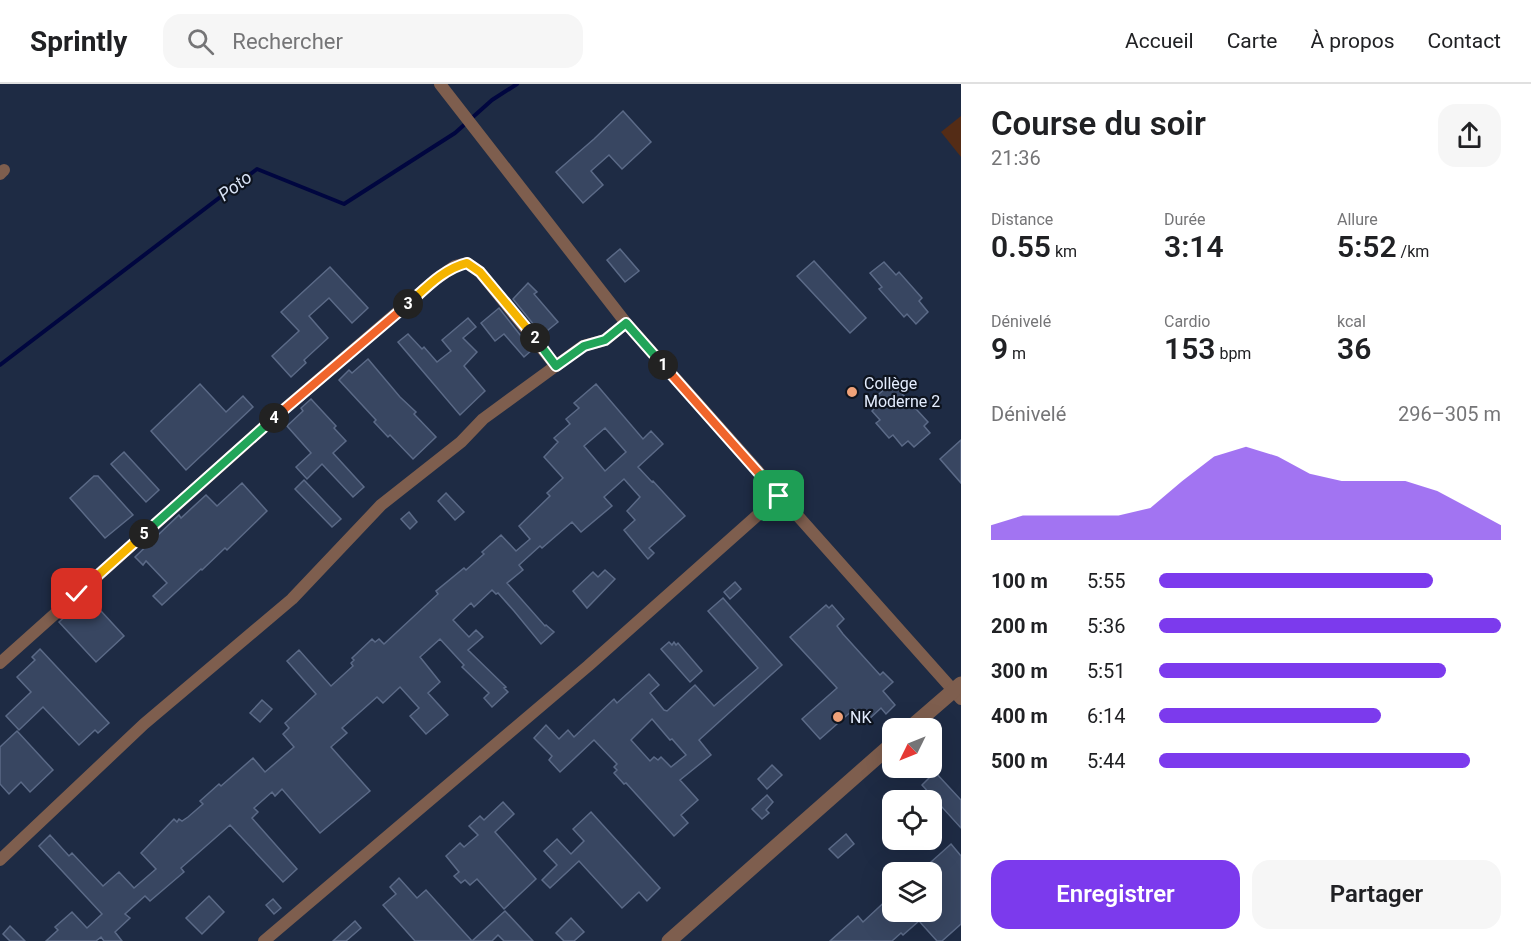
<!DOCTYPE html>
<html lang="fr">
<meta charset="utf-8">
<style>
body{margin:0;font-family:Roboto,sans-serif;background:#f6f6f6;color:#202124;height:100vh;display:flex;flex-direction:column;font-size:22px;white-space:nowrap}
*{box-sizing:border-box;margin:0}
p{font-size:20px;color:#757577}
.icon{flex:none;width:33px;height:33px;fill:none;stroke:currentColor;stroke-width:2;stroke-linecap:round;stroke-linejoin:round}
.map{position:relative;flex:1;overflow:hidden}
.details{display:flex;flex-direction:column;background:#fff;width:570px}
.details>*{flex:none}
.needle{width:39px;rotate:227deg}
.buttons{position:absolute;left:882px;top:634px;display:grid;gap:12px}
.buttons a{display:grid;place-items:center;width:60px;height:60px;border-radius:12px;background:#fff;box-shadow:0 6px 24px #0002;font-size:30px}
.pin{position:absolute;display:grid;place-items:center;width:51px;height:51px;color:#fff;margin:-26px;border-radius:12px;box-shadow:0 3px 9px #0006}
.km{position:absolute;width:30px;height:30px;margin:-15px;border-radius:50%;background:#222;color:#fff;font-size:16px;line-height:30px;text-align:center}
.round{display:grid;place-items:center;flex:none;width:63px;height:63px;border-radius:18px;background:#f6f6f6}
.headline{display:flex;align-items:center;justify-content:space-between;height:102px;padding:0 30px}
h1{font-size:33px;font-weight:600;line-height:45px}
.metrics{display:grid;grid-template-columns:repeat(3,1fr);gap:9px;height:102px;padding:6px 30px}
.metrics div{display:grid;align-content:center}
.metrics b{font-size:30px;font-weight:600}
.metrics small{font-size:16px;font-weight:400}
.metrics p{font-size:16px}
.chart{height:168px;padding:12px 30px}
.chart p{display:flex;justify-content:space-between}
.chart svg{width:100%;height:108px;margin-top:6px;fill:#7c3aed;opacity:.7}
.button{display:flex;gap:12px;margin-top:auto;padding:12px 30px}
.button a{flex:1;height:69px;border-radius:18px;background:#7c3aed;color:#fff;font-size:24px;font-weight:600;line-height:69px;text-align:center}
.button a+a{background:#f6f6f6;color:#202124}
ul{padding:0 30px;list-style:none;font-size:20px}
li{display:grid;grid-template-columns:96px 72px 1fr;align-items:center;height:45px}
li i{height:15px;border-radius:8px;background:#7c3aed}
header{display:flex;align-items:center;gap:36px;box-sizing:border-box;height:84px;padding:0 30px;background:#fff;border-bottom:2px solid #e0e0e0}
header strong{font-size:28px}
nav{display:flex;gap:33px;margin-inline-start:auto;font-size:21px}
.search{width:420px;height:54px;background:#f6f6f6;display:flex;align-items:center;gap:15px;box-sizing:border-box;padding:0 21px;border-radius:18px;color:#757577;font-size:22px}
main{display:flex;flex:1;min-height:0}
.map>svg:first-child{display:block}
.green{fill:#542c16}
.lines{fill:none;stroke-linecap:round;stroke-linejoin:round}
.stream{stroke:#00063f;stroke-width:4}
.building{fill:#384661;stroke:#5b6a87;stroke-width:1.5;fill-rule:evenodd}
.minor{stroke:#7e5e4e;stroke-width:12}
.tertiary{stroke:#7e5e4e;stroke-width:15}
.split-1-casing{stroke:#fff;stroke-width:12}
.split-2-casing{stroke:#fff;stroke-width:12}
.split-3-casing{stroke:#fff;stroke-width:12}
.split-4-casing{stroke:#fff;stroke-width:12}
.split-5-casing{stroke:#fff;stroke-width:12}
.split-6-casing{stroke:#fff;stroke-width:12}
.split-1{stroke:#f0652b;stroke-width:8}
.split-2{stroke:#22a559;stroke-width:8}
.split-3{stroke:#f5b400;stroke-width:8}
.split-4{stroke:#f0652b;stroke-width:8}
.split-5{stroke:#22a559;stroke-width:8}
.split-6{stroke:#f5b400;stroke-width:8}
.poi-dot{fill:#f0a279;stroke:#0e141f;stroke-width:2}
.labels{text-anchor:middle;stroke-width:4.5;stroke-linejoin:round;paint-order:stroke}
.poi-label{font-size:16px;fill:#e4edfe;stroke:#0e141f;text-anchor:start}
.water-label{font-size:18px;font-style:italic;fill:#d9e3f6;stroke:#0e141f}
</style>
<header>
<strong>Sprintly</strong>
<div class="search"><svg class="icon" aria-label="search" viewBox="0 0 24 24"><circle cx="10" cy="10" r="6"/><path d="M15 15l6 6"/></svg>Rechercher</div>
<nav><a>Accueil</a><a>Carte</a><a>À propos</a><a>Contact</a></nav>
</header>
<main>
<div class="map">
<svg width="961" height="857" viewBox="0 0 961 857">
<rect width="100%" height="100%" fill="#1e2b44"/>
<path class="green" d="M961,32v41l-20,-25z"/>
<g class="lines">
<path class="stream" d="M0,281l257,-196 87,35 111,-71 37,-33 25,-16"/>
</g>
<g class="building">
<path d="M623,27l28,31 -29,27 -13,-14 -18,16 12,14 -20,18 -27,-31 38,-33z"/>
<path d="M620,165l19,22 -14,11 -18,-22z"/>
<path d="M814,177l52,57 -16,15 -53,-57z"/>
<path d="M884,178l12,13 3,-3 23,26 -3,3 9,11 -12,12 -9,-10 -3,3 -25,-28 3,-2 -12,-14z"/>
<path d="M330,183l38,41 -16,15 -23,-25 -20,18 19,22 -24,22 2,3 -15,14 -19,-21 27,-25 -18,-19z"/>
<path d="M528,199l9,9 -3,2 24,28 -16,13 -29,-36z"/>
<path d="M499,224l33,42 -8,7 -20,-23 -9,7 -14,-18z"/>
<path d="M468,234l8,9 -13,11 14,14 -13,14 21,25 -25,24 -62,-73 10,-8 14,15 2,-2 13,15 14,-11 -9,-11z"/>
<path d="M368,275l32,38 16,15 -2,2 22,23 -23,22 -23,-24 -2,2 -14,-15 2,-2 -37,-40 10,-10 3,3z"/>
<path d="M200,300l26,28 17,-16 10,11 -67,63 -35,-39z"/>
<path d="M596,300l47,55 8,-8 12,13 -25,23 14,15 1,-1 32,35 -36,32 5,5 -6,6 -24,-29 11,-10 -8,-9 13,-14 -16,-18 -20,18 8,9 -31,26 -9,-10 -30,26 -2,-2 -21,19 4,5 -16,13 38,43 1,-1 8,7 -13,12 -27,-33 -16,-18 -2,1 -4,-4 -18,17 -3,-4 -18,17 16,17 7,-7 7,7 -15,13 38,37 -2,1 4,4 -16,15 -8,-9 5,-5 -27,-26 2,-2 -24,-26 -20,18 20,25 -12,11 20,22 -22,19 -16,-18 9,-8 -19,-21 -17,16 -6,-6 -35,31 5,5 -16,14 39,44 -50,42 -38,-44 -7,7 -3,-4 -18,16 4,4 -6,6 45,51 -14,13 -53,-57 -49,43 3,4 -34,29 -5,-5 -20,18 5,4 -15,14 7,9h-18l-3,-4 -5,4h-50l12,-11 -3,-3 17,-15 15,16 15,-14 -63,-68 11,-11 19,21 3,-3 31,33 16,-14 15,16 22,-19 -15,-16 33,-34 3,3 2,-3 3,2 6,-4 15,-13 -3,-3 19,-17 2,2 32,-28 12,14 29,-25 -11,-13 6,-6 -4,-5 31,-29 -29,-33 12,-11 32,36 22,-20 -2,-3 3,-3 -2,-2 20,-19 3,3 4,-3 5,5 54,-50 -2,-3 28,-23 2,2 18,-16 -2,-2 19,-17 15,16 14,-12 -11,-13 31,-30 -3,-3 16,-15 -19,-21 14,-15 -4,-4 16,-14 -4,-5 13,-11 -5,-5zM605,344l21,24 -21,19 -21,-25z"/>
<path d="M894,301l34,37 -4,4 6,7 -16,14 -6,-6 -6,5 -9,-11 -4,3 -13,-15 4,-3 -8,-9 5,-5 -5,-6 15,-13 2,2z"/>
<path d="M311,315l25,27 -2,2 12,13 -13,12 31,34 -11,10 -31,-33 -15,15 -11,-12 15,-14 -24,-27 16,-15 -2,-3z"/>
<path d="M961,356v43l-21,-24z"/>
<path d="M124,368l35,38 -13,12 -35,-38z"/>
<path d="M94,392h4l35,39 -28,23 -35,-40z"/>
<path d="M304,396l37,39 -9,8 -37,-38z"/>
<path d="M242,399l25,28 -40,39 -2,-2 -23,22 -1,-1 -39,36 -9,-9 14,-13 -21,-22 -3,4 -8,-8 44,-42 2,3 25,-23 11,11z"/>
<path d="M446,409l18,19 -9,8 -17,-19z"/>
<path d="M409,428l8,10 -7,7 -9,-10z"/>
<path d="M605,486l10,9 -28,29 -14,-17 20,-19 5,5z"/>
<path d="M735,498l6,7 -11,10 -6,-7z"/>
<path d="M89,514l35,38 -28,26 -37,-40 9,-8 2,2z"/>
<path d="M723,514l59,67 -83,75 12,15 -31,25 18,20 -17,15 7,8 -14,13 -48,-53 -2,1 -10,-11 3,-3 -3,-3 3,-3 -23,-24 -34,32 -11,-12 3,-4 -18,-18 12,-13 13,14 9,-9 6,7 40,-38 3,4 32,-29 10,11 -9,8 14,17 3,1 28,-26 19,21 44,-38 -50,-57zM652,635l18,21 2,-1 14,16 -15,12 -10,-10 -3,3 -4,-3 -4,4 -19,-21z"/>
<path d="M826,521l3,3 3,-3 12,14 -7,7 6,8 37,41 3,-3 10,10 -10,9 12,14 -9,9 -5,-6 -15,14 -12,-13 -34,30 -18,-20 35,-31 -47,-51z"/>
<path d="M669,558l3,3 2,-3 2,3 2,-2 24,28 -12,11 -29,-33z"/>
<path d="M40,565l69,74 -11,10 -3,-3 -16,15 -36,-38 -24,23 -13,-14 25,-24 -14,-15 18,-17 -3,-3z"/>
<path d="M262,616l10,9 -12,13 -10,-9z"/>
<path d="M17,647l36,39 -23,22 -9,-10 -12,12 -9,-10v-37z"/>
<path d="M772,681l10,10 -15,14 -9,-10z"/>
<path d="M935,688l26,28v28l-39,-43z"/>
<path d="M767,711l6,7 -7,8 3,3 -7,6 -10,-10z"/>
<path d="M503,718l11,12 -19,18 41,47 -32,30 -27,-30 -7,6 -5,-5 -4,3 -7,-7 5,-4 -13,-16 14,-13 4,4 14,-12 -9,-9 11,-10 4,4z"/>
<path d="M591,728l69,76 -13,13 -8,-9 -17,16 -43,-47 -29,27 -8,-8 15,-15 -13,-14 13,-12 14,15 13,-13 -11,-12z"/>
<path d="M846,750l8,10 -16,14 -9,-9z"/>
<path d="M951,760l10,12v68l-19,17h-5l-18,-20 -16,14 -2,-2 -9,8h-62l28,-25 5,6 29,-27v17h40v-30l9,-9 -10,-11z"/>
<path d="M399,794l18,20 9,-8 46,51 33,-30 28,30h-29l-6,-6 -6,6h-77l-32,-36 13,-11 -6,-7z"/>
<path d="M209,812l15,16 -22,22 -16,-16z"/>
<path d="M273,815l8,9 -7,6 -8,-9z"/>
<path d="M571,834l13,14 -10,9h-10l-8,-8z"/>
<path d="M355,837l6,7 -15,13h-13z"/>
<path d="M10,842l15,15h-15l-7,-7z"/>
</g>
<g class="lines">
<g class="minor">
<path d="M440,0l186,239 335,376"/>
<path d="M0,90l4,-4"/>
<path d="M0,579l274,-245 162,-139 19,-13 12,-3 13,9 76,94"/>
<path d="M0,776l144,-136 148,-125 89,-94 80,-63 22,-23 100,-73 22,-6 21,-17"/>
<path d="M264,857l324,-275 191,-170"/>
</g>
<g class="tertiary">
<path d="M909,645l52,-45"/>
<path d="M669,857l223,-197"/>
</g>
</g>
<g class="lines">
<g class="split-1-casing">
<path id="split-1" d="M663,281l116,131"/>
</g>
<g class="split-2-casing">
<path id="split-2" d="M535,254l21,28 28,-20 21,-6 21,-17 37,42"/>
</g>
<g class="split-3-casing">
<path id="split-3" d="M408,220c18,-16 35,-35 59,-41l13,9 55,66"/>
</g>
<g class="split-4-casing">
<path id="split-4" d="M274,334l134,-114"/>
</g>
<g class="split-5-casing">
<path id="split-5" d="M144,450l130,-116"/>
</g>
<g class="split-6-casing">
<path id="split-6" d="M77,510l67,-60"/>
</g>
<use href="#split-1" class="split-1"/>
<use href="#split-2" class="split-2"/>
<use href="#split-3" class="split-3"/>
<use href="#split-4" class="split-4"/>
<use href="#split-5" class="split-5"/>
<use href="#split-6" class="split-6"/>
</g>
<g class="poi-dot">
<circle cx="852" cy="308" r="6"/>
<circle cx="838" cy="633" r="6"/>
</g>
<g class="labels">
<g class="poi-label">
<text x="864" y="305">Collège<tspan x="864" dy="18">Moderne 2</tspan></text>
<text x="850" y="639">NK</text>
</g>
<g class="water-label">
<text transform="translate(235 102) rotate(-37)" y="6">Poto</text>
</g>
</g>
</svg>
<div class="buttons">
<a><svg class="needle" viewBox="-14 -14 28 28"><path d="M0-13l5 13h-10z" fill="#e53935"/><path d="M0 13l5-13h-10z" fill="#757577"/></svg></a>
<a><svg class="icon" aria-label="locate" viewBox="0 0 24 24"><circle cx="12" cy="12" r="6"/><path d="M12 2v4M12 18v4M2 12h4M18 12h4"/></svg></a>
<a><svg class="icon" aria-label="layers" viewBox="0 0 24 24"><path d="M12 4l9 5-9 5-9-5zM3 14l9 5 9-5"/></svg></a>
</div>
<div class="pin" style="left:779px;top:412px;background:#1e9e55"><svg class="icon" aria-label="arrive" viewBox="0 0 24 24"><path d="M6 21V4h12l-3 4 3 4H6"/></svg></div>
<div class="pin" style="left:77px;top:510px;background:#d93025"><svg class="icon" aria-label="check" viewBox="0 0 24 24"><path d="M5 12l5 5 9-10"/></svg></div>
<b class="km" style="left:663px;top:281px">1</b>
<b class="km" style="left:535px;top:254px">2</b>
<b class="km" style="left:408px;top:220px">3</b>
<b class="km" style="left:274px;top:334px">4</b>
<b class="km" style="left:144px;top:450px">5</b>
</div>
<section class="details">
<div class="headline"><div><h1>Course du soir</h1><p>21:36</p></div><a class="round"><svg class="icon" aria-label="share" viewBox="0 0 24 24"><path d="M12 15V3M7 8l5-5 5 5M5 13v7h14v-7"/></svg></a></div>
<div class="metrics">
<div><p>Distance</p><b>0.55<small> km</small></b></div>
<div><p>Durée</p><b>3:14</b></div>
<div><p>Allure</p><b>5:52<small> /km</small></b></div>
</div>
<div class="metrics">
<div><p>Dénivelé</p><b>9<small> m</small></b></div>
<div><p>Cardio</p><b>153<small> bpm</small></b></div>
<div><p>kcal</p><b>36</b></div>
</div>
<div class="chart"><p><span>Dénivelé</span>296–305 m</p>
<svg viewBox="0 0 160 44" preserveAspectRatio="none"><path d="M0 44V38L10 34L20 34L30 34L40 34L50 31L60 20L70 10L80 6L90 10L100 17L110 20L120 20L130 20L140 24L150 31L160 38V44z"/></svg>
</div>
<ul>
<li><b>100 m</b>5:55<i style="width:80%"></i></li>
<li><b>200 m</b>5:36<i style="width:100%"></i></li>
<li><b>300 m</b>5:51<i style="width:84%"></i></li>
<li><b>400 m</b>6:14<i style="width:65%"></i></li>
<li><b>500 m</b>5:44<i style="width:91%"></i></li>
</ul>
<div class="button"><a>Enregistrer</a><a>Partager</a></div>
</section>
</main>
